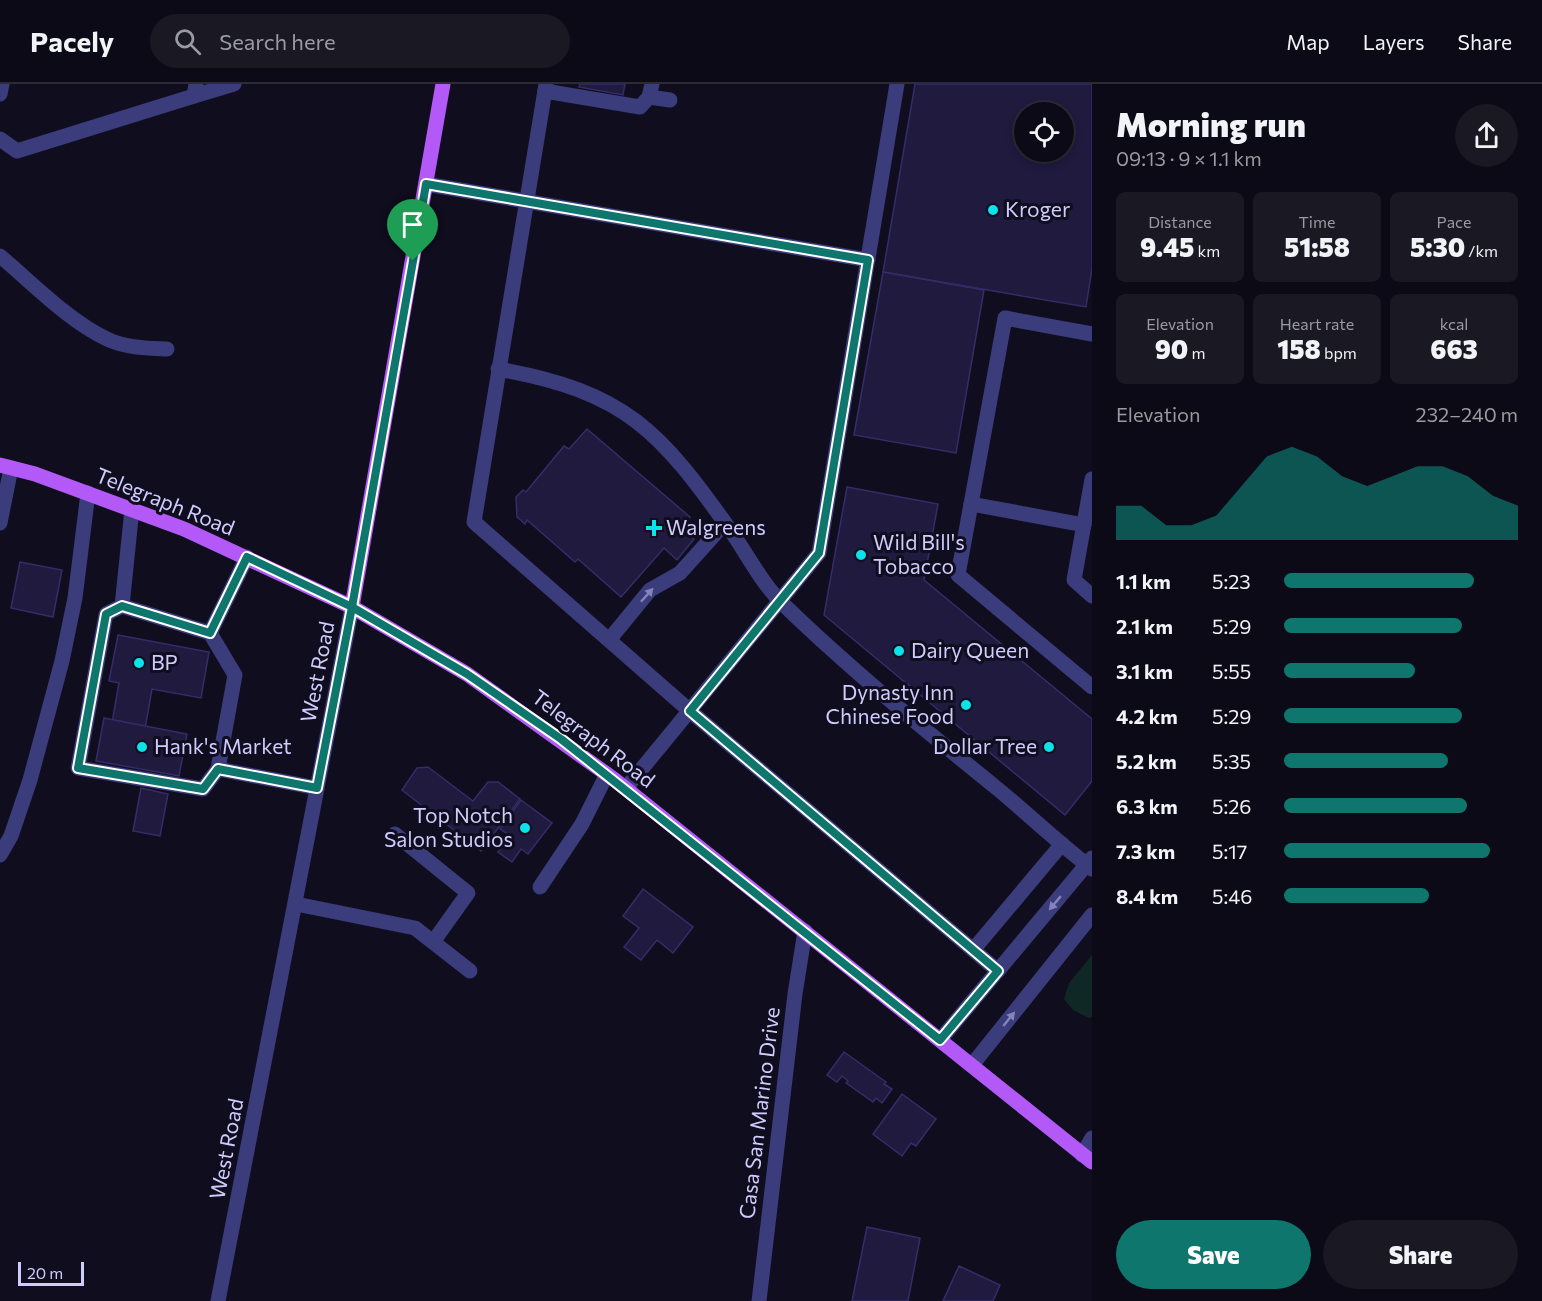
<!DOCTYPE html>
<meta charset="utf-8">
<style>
body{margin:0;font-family:Commissioner,sans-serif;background:#191823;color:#f1f3f6;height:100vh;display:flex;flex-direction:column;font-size:22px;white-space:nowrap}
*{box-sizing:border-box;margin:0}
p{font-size:20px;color:#9a9aa1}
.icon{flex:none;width:33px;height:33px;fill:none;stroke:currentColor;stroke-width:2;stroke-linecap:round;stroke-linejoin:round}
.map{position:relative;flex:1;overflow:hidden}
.panel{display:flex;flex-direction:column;background:#0b0a16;width:450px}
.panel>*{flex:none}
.buttons{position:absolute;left:1014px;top:18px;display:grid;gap:12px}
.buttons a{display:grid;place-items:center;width:60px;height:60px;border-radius:50%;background:#0b0a16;box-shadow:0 3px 9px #0003,0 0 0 2px #2b2b35;font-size:30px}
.scale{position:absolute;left:18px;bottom:15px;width:66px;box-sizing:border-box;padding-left:6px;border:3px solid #cfccfd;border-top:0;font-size:16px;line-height:21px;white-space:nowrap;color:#cfccfd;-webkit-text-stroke:4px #0f0d1e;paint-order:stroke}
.pin{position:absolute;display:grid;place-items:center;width:51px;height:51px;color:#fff;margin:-62px -26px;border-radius:50% 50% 50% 0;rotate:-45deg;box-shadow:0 0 6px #0007}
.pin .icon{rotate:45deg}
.round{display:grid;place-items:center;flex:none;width:63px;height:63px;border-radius:32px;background:#191823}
.headline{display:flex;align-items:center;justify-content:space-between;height:102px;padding:0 24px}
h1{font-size:33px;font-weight:800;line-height:45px}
.metrics{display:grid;grid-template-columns:repeat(3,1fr);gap:9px;height:102px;padding:6px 24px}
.metrics div{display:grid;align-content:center;border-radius:9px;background:#191823;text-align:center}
.metrics b{font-size:26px;font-weight:800}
.metrics small{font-size:16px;font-weight:400}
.metrics p{font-size:16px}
.chart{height:168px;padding:12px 24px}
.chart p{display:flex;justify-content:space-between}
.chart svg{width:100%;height:108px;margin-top:6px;fill:#0f766e;opacity:.7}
.cta{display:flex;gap:12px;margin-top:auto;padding:12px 24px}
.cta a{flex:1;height:69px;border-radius:36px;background:#0f766e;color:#fff;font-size:24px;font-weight:800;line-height:69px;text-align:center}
.cta a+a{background:#191823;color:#f1f3f6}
ul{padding:0 24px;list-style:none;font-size:20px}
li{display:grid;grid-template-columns:96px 72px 1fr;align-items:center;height:45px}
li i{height:15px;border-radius:8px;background:#0f766e}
header{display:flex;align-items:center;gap:36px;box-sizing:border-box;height:84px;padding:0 30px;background:#0b0a16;border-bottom:2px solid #2b2b35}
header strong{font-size:28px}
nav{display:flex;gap:33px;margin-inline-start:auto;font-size:21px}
.search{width:420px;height:54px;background:#191823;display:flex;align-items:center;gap:15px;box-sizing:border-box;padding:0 21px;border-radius:33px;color:#9a9aa1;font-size:22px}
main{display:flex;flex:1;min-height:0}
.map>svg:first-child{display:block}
.green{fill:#102825}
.building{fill:#1f1a3e;stroke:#352d69;stroke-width:1.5;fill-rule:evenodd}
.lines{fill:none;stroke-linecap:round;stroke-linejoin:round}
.minor{stroke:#3a3c7b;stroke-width:15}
.major{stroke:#b259f7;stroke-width:15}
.oneway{fill:#8484bc}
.route-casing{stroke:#fff;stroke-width:12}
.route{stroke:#0f766e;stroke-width:8}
.poi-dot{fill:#0be2ea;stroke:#0f0d1e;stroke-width:2}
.labels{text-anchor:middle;stroke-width:6;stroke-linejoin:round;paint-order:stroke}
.poi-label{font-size:21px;fill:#cfccfd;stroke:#0f0d1e;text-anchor:start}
.street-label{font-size:21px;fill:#cfccfd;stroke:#0f0d1e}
</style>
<header>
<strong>Pacely</strong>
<div class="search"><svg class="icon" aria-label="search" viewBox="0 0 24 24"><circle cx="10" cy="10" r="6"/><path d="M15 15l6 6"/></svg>Search here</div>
<nav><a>Map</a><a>Layers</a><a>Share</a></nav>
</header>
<main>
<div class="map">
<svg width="1092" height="1217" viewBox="0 0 1092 1217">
<rect width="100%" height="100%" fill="#0f0d1e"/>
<path class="green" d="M1092,871v62l-3,1 -16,-8 -9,-11 5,-16z"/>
<g class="building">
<path d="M580,0h45l-2,11 -44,-8z"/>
<path d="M915,0h177v184l-6,39 -203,-35zM1024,28h40v40h-40z"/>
<path d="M883,188l101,18 -28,163 -102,-18z"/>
<path d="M587,345l103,88 -9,10 13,12 -17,21 -13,-12 -43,49 -43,-38 -3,3 -48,-42 -2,4 -8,-7 -1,-20 7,-7 3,2 38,-46 5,3z"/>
<path d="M847,403l91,17 -14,76 168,139v62l-27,34 -241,-200z"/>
<path d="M20,478l42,8 -9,47 -42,-9z"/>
<path d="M118,551l91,17 -8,46 -49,-9 -7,40 -33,-6 7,-40 -10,-2z"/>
<path d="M104,634l83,16 -8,42 -83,-15z"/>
<path d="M428,683l45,34 15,-19h10l22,17 -39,52 -79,-61 15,-22z"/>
<path d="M141,704l27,6 -8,42 -27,-5z"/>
<path d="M521,716l31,23 -24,31 -7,-5 -9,13 -14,-10 11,-17 -9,-6z"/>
<path d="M643,805l50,38 -20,26 -16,-13 -16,20 -17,-13 15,-19 -16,-12z"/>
<path d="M844,968l42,30 -2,2 8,5 -10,14 -6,-5 -3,4 -27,-19 2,-2 -6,-5 -5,6 -10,-7z"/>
<path d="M902,1010l34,25 -20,27 -5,-3 -9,13 -29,-22z"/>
<path d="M867,1143l53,11 -12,63h-56z"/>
<path d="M959,1182l41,19 -7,16h-50z"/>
</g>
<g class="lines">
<g class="minor">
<path d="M546,0l-72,438 216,189 308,260"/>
<path d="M545,7l95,16 9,-10 3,-13"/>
<path d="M0,10l2,-10"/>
<path d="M194,12l40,-12"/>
<path d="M649,13l21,3"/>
<path d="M0,55l17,12 177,-55 2,-12"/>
<path d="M426,100l442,76"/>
<path d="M0,172c32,27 70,66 107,83 19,9 40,9 60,10"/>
<path d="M498,285c129,23 162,62 235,165 15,22 30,51 50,70 68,66 142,126 216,186 31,26 61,54 93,79"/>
<path d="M1092,395l-18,101 18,16"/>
<path d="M971,420l34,-186 87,16"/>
<path d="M0,439l11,-55"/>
<path d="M1084,441l-113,-21 -13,71 134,112"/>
<path d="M122,522l-16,8 -28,154 125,21 15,-20 17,-94 -25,-42 -88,-27 10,-97"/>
<path d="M210,549l37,-76"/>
<path d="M609,556l41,-50 30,-17 45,-50"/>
<path d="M218,685l99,19"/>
<path d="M626,704l193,-235 78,-469"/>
<path d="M395,750l73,59 -35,49"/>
<path d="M0,771l11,-19 19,-56 32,-119 13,-63 13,-105"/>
<path d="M540,803l42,-63 25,-50"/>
<path d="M296,820l119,24 55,43"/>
<path d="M973,866l89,-106"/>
<path d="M940,956l152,-182"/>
<path d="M972,981l120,-150"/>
<path d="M1082,1071l10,-17"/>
<path d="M218,1217l134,-694"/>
<path d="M759,1217l36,-307 10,-63"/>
</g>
<g class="major">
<path d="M0,381l35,9 149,55 168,78 115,67 148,106 477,382"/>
<path d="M352,523l91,-523"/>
</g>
</g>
<defs><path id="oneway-solid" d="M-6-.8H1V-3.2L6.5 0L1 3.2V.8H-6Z" transform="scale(1.5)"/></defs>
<g class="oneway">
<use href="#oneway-solid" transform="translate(647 511) rotate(-48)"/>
<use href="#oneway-solid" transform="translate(1055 819) rotate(130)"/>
<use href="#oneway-solid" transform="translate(1009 935) rotate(-51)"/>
</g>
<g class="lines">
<g class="route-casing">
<path id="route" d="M413,177l-61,346 -105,-50 -37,76 -88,-27 -16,8 -28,154 125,21 15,-20 99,19 35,-181 115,67 94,65 379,301 58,-69 -308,-260 129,-158 49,-293 -442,-76 -13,77"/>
</g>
<use href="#route" class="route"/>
</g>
<g class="poi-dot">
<circle cx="993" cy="126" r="6"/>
<path d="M651 435h6v6h6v6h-6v6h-6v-6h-6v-6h6z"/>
<circle cx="861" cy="471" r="6"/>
<circle cx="899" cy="567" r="6"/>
<circle cx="139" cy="579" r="6"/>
<circle cx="966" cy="621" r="6"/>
<circle cx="142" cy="663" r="6"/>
<circle cx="1049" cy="663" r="6"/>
<circle cx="525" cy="744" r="6"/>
</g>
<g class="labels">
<g class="poi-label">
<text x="1005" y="133">Kroger</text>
<text x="666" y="451">Walgreens</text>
<text x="873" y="466">Wild Bill's<tspan x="873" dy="24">Tobacco</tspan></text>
<text x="911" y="574">Dairy Queen</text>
<text x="151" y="586">BP</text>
<text x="954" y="616" text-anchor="end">Dynasty Inn<tspan x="954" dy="24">Chinese Food</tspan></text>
<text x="154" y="670">Hank's Market</text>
<text x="1037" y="670" text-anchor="end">Dollar Tree</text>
<text x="513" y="739" text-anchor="end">Top Notch<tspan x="513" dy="24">Salon Studios</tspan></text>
</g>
<g class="street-label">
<text transform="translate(165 418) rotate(22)" y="7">Telegraph Road</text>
<text transform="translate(318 588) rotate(-79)" y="7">West Road</text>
<text transform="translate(593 655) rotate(37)" y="7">Telegraph Road</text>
<text transform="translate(760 1029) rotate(-83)" y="7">Casa San Marino Drive</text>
<text transform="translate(227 1065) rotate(-79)" y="7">West Road</text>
</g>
</g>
</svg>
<div class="buttons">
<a><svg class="icon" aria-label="locate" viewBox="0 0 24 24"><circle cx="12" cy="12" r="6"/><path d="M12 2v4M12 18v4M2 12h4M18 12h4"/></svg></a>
</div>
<div class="scale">20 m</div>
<div class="pin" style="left:413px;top:177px;background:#1e9e55"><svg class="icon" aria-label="arrive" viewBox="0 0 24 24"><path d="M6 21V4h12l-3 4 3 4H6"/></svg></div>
</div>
<section class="panel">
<div class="headline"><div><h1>Morning run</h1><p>09:13 · 9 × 1.1 km</p></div><a class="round"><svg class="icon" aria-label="share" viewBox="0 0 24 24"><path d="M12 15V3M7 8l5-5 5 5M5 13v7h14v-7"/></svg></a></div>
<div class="metrics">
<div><p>Distance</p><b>9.45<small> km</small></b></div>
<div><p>Time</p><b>51:58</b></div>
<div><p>Pace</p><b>5:30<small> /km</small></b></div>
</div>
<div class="metrics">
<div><p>Elevation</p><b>90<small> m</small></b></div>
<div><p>Heart rate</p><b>158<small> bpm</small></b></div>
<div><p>kcal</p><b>663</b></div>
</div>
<div class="chart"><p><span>Elevation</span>232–240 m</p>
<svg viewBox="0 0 160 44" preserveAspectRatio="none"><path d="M0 44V30L10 30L20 38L30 38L40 34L50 22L60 10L70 6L80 10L90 18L100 22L110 18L120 14L130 14L140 18L150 26L160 30V44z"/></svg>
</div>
<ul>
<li><b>1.1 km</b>5:23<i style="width:81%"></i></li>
<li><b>2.1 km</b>5:29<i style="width:76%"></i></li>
<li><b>3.1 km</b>5:55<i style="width:56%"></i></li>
<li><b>4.2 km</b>5:29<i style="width:76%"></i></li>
<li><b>5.2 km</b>5:35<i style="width:70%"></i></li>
<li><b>6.3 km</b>5:26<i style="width:78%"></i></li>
<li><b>7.3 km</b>5:17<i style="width:88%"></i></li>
<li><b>8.4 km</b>5:46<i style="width:62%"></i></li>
</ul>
<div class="cta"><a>Save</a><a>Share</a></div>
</section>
</main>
